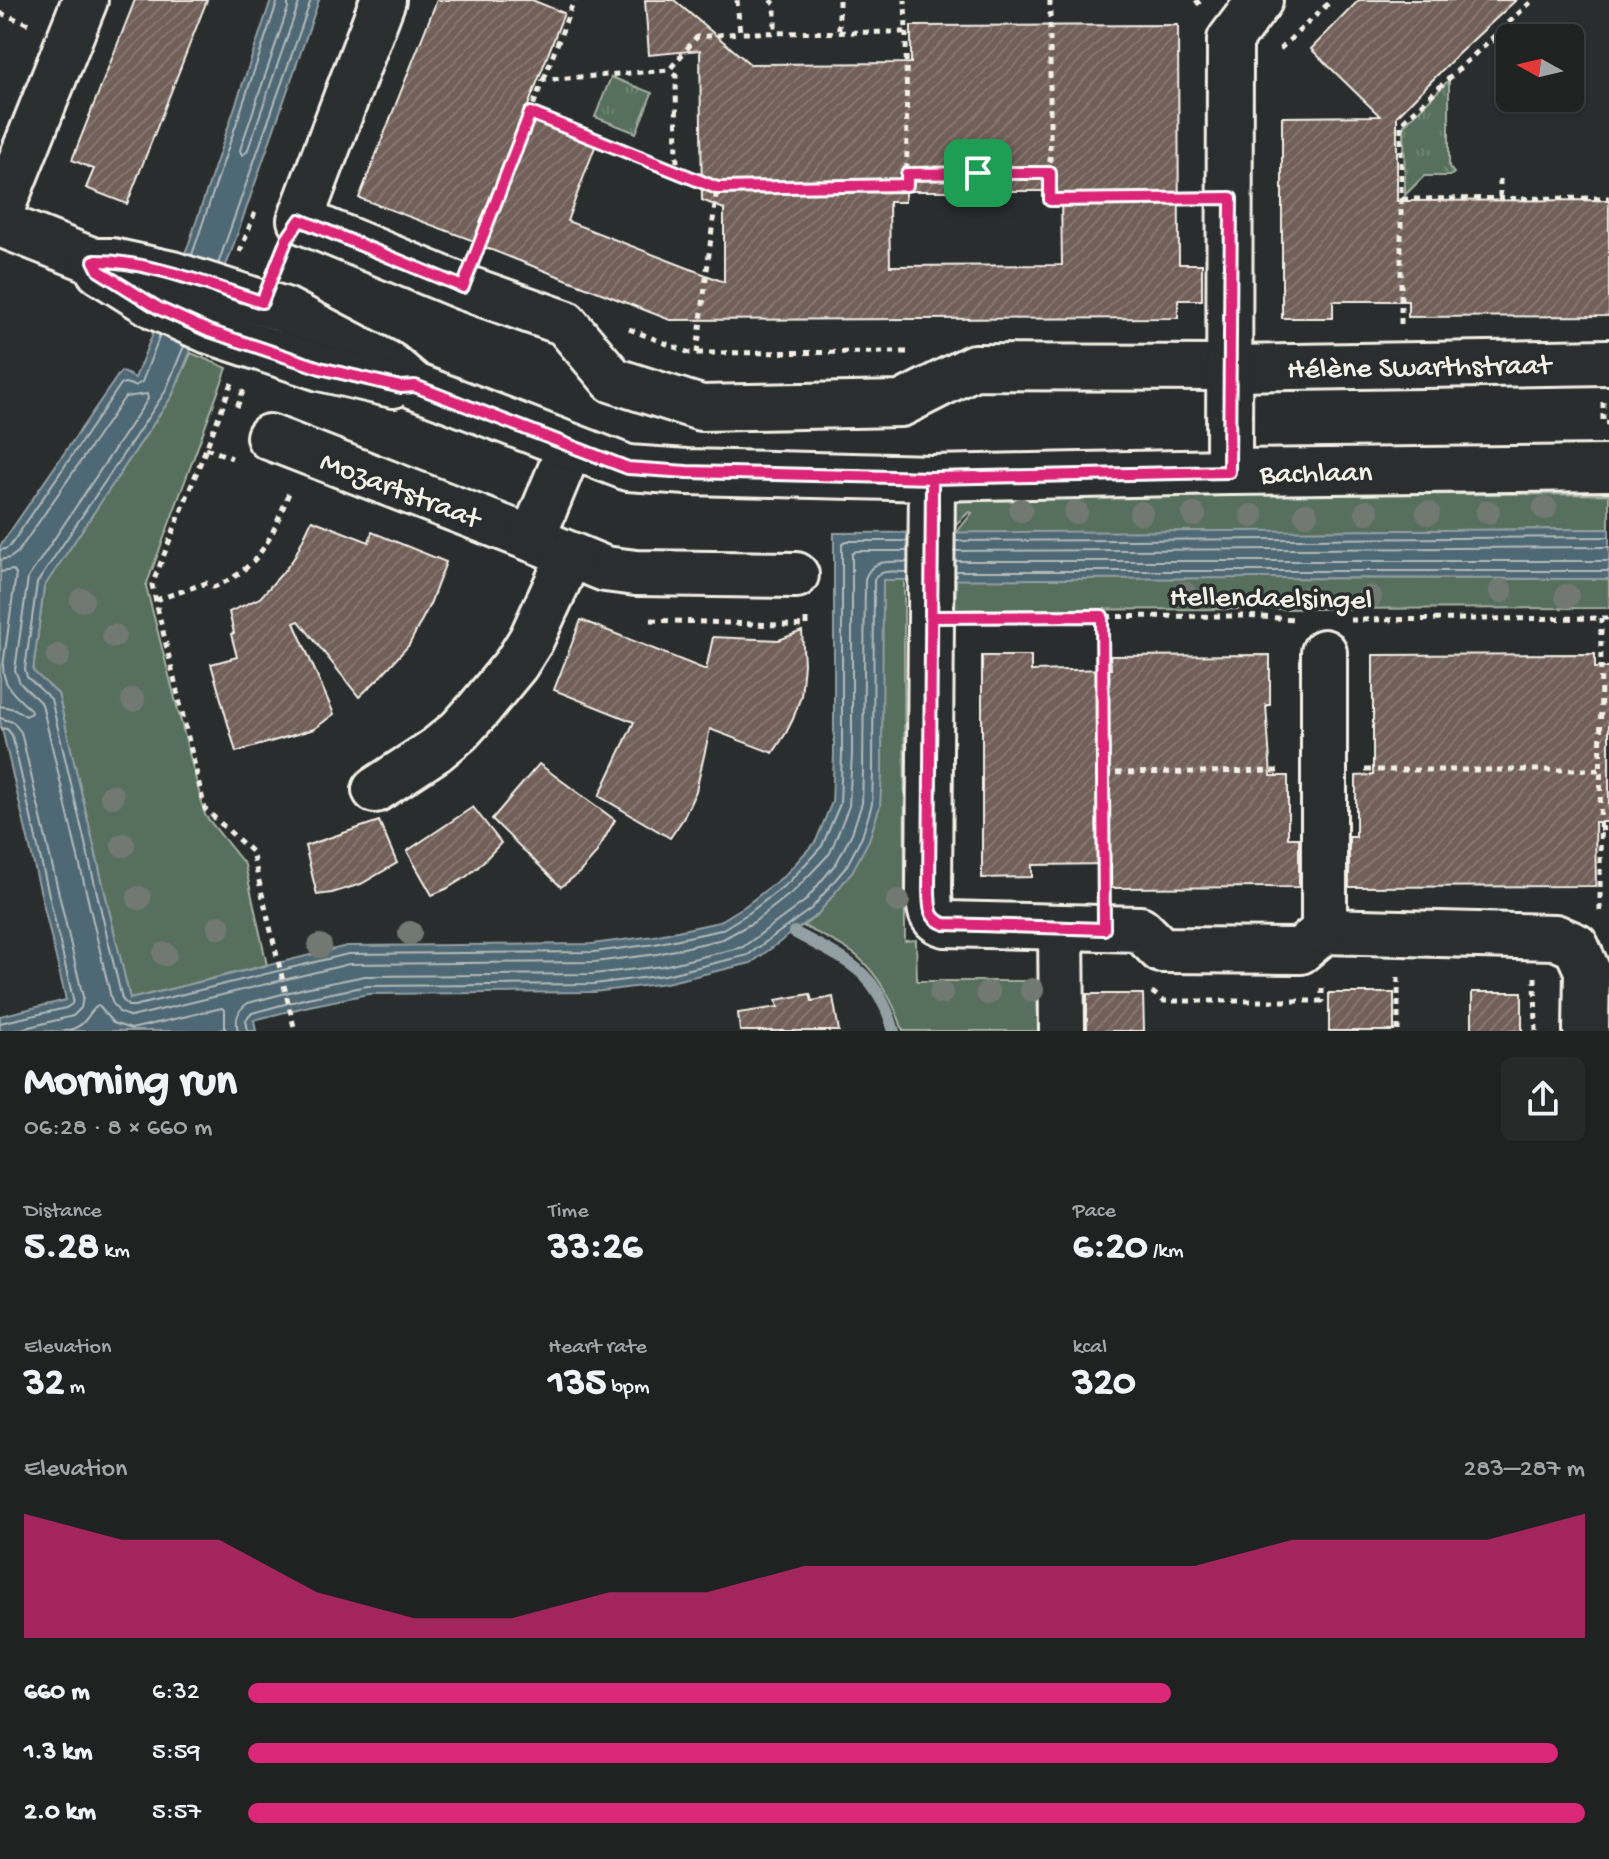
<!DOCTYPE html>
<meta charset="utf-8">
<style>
body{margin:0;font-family:"Gochi Hand",sans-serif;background:#282a2a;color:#f1f3f6;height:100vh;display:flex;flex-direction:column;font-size:30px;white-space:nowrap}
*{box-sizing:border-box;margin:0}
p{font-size:26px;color:#a2a4a5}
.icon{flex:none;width:44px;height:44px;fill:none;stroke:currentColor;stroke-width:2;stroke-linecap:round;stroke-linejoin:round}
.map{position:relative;height:1031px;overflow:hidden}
.drawer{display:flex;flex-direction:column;background:#202222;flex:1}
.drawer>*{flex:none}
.needle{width:52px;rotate:278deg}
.fabs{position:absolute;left:1496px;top:24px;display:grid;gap:16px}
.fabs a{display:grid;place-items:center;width:88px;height:88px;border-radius:12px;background:#202222;box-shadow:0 2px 6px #0004,0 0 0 2px #3d3f40;font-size:40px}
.pin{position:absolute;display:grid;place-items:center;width:68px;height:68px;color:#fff;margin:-34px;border-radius:16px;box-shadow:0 4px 12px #0006}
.round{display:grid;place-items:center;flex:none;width:84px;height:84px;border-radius:12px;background:#282a2a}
.summary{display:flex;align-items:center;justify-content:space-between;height:136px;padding:0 24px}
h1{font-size:44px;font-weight:700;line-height:60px}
.metrics{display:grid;grid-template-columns:repeat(3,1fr);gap:12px;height:136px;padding:8px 24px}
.metrics div{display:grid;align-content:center}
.metrics b{font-size:40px;font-weight:700}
.metrics small{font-size:22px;font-weight:400}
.metrics p{font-size:22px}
.chart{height:224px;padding:16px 24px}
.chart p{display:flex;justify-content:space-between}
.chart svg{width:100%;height:144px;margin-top:8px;fill:#db2777;opacity:.7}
ul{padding:0 24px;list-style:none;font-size:26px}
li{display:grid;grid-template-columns:128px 96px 1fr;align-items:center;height:60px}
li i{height:20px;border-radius:10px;background:#db2777}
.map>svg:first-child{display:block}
.grass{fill:#57705d;stroke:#a6b0a2;stroke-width:2}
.park{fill:url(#park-tufts);stroke:#a6b0a2;stroke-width:2}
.water{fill:#506875;stroke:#929fa3;stroke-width:2}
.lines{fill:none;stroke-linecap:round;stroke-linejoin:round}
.shore{stroke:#b2baba;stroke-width:2}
.stream{stroke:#929fa3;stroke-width:12}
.building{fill:url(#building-hatch);stroke:#f4f1e8;stroke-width:2;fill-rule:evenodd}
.street-casing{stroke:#f4f1e8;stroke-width:50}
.secondary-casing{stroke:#f4f1e8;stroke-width:50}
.path{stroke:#f4f1e8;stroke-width:5;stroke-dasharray:6 6;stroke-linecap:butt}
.street{stroke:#2a2d2e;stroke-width:44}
.secondary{stroke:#2a2d2e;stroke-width:44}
.tree{fill:#727972}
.route-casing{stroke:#fff;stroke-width:16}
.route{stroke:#db2777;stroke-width:10}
.labels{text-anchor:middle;stroke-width:7;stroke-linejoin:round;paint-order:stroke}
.street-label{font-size:30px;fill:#f4f1e8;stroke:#2a2d2e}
</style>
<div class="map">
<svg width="1609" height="1031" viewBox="0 0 1609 1031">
<defs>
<pattern id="park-tufts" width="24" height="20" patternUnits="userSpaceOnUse" patternTransform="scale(2)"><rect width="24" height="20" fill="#57705d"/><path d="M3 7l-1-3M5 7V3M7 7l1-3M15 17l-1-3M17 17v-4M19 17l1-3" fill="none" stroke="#708574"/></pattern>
<pattern id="building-hatch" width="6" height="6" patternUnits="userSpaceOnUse" patternTransform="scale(2)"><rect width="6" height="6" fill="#715f59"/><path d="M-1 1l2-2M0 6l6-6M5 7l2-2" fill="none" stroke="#867671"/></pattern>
</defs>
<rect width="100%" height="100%" fill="#2a2d2e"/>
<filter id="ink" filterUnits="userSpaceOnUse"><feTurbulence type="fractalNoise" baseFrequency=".0125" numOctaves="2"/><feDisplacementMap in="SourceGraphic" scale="16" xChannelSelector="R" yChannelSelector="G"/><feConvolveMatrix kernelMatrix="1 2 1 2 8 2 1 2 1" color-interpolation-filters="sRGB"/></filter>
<g filter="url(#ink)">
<g class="grass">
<path d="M191,353l36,15 -81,218 59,229 40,50 22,100 -137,34 -72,-305 -25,-23 11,-85 128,-190z"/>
<path d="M1609,494v35l-653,4 16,-20 -3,-1 -18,17 -1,-21 9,-8 14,-5z"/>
<path d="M1253,578l356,1v29l-654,2 1,-31z"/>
<path d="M882,580h22l1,361 11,-1 1,41h135v50h-149c-8,-27 -24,-55 -45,-74 -12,-11 -39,-23 -55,-31l15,-12 61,-108 3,-34z"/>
</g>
<g class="park">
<path d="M611,77l41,16 -16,40 -41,-16z"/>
<path d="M1449,80v87l5,6 -4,3h-26l-19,19 -1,-70z"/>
</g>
<path class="water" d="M271,0h48l-90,258 -57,138 -128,191 -11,84 25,23 72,305 217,-53 245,-2 62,-8 65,-14 26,-16 39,-30 32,-35 16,-39 2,-48v-221l775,-4v50l-356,-1 -370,2 -1,192 -2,34 -11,34 -17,32 -34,42 -67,49 -85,20 -72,9 -226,2 -59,12 -55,14 2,11h-28l-4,-2 -10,2h-214v-15l66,-16 -66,-279v-175l121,-175 14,7 54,-135z"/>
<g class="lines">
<g class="shore">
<path d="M288,0v8l-48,142 2,5 5,-3 53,-152"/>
<path d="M192,255l86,-255"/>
<path d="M218,264l93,-264"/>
<path d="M184,346l-19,46 -128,191 -12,86 2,8 24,22 71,300 6,7h6l214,-52 246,-2 61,-8 66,-14 28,-17 40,-31 33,-36 18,-42 2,-50v-211l4,-2h62"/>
<path d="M956,541l653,-4"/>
<path d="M0,550l5,-1 5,-3 111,-162 4,-1 10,3 7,-4 18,-47"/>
<path d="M955,551l654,-4"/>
<path d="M0,560l10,-2 8,-6 107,-155 22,-3 1,5 -120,179 -13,92 5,13 22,21 70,298 7,10 12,5 218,-53 246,-2 62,-8 66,-15 31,-17 41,-32 35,-37 19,-47 3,-52v-200l4,-3h51"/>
<path d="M955,561h654"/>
<path d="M955,571h654"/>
<path d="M0,572l13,-2 3,4 -13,92c0,21 13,30 27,43l1,4 -5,3 -11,-7 -15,-3"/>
<path d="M0,718l13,4 8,10 62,265 -2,11 -8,8 -60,15"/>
<path d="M0,728l7,1 5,6 61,264 -1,5 -6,4 -66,15"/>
<path d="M65,1031c23,-5 19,-14 33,-26l15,18 18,6 91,-21 3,3v20"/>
<path d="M238,1031c-3,-12 -1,-21 10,-28l57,-15 60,-12 228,-2 70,-8 80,-19 62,-46 32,-39 15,-29 10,-30 1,-32 2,-192c7,-21 24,-17 42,-17"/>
<path d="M248,1031l-2,-11 6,-7 55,-15 60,-12 227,-2 71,-9 83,-20 64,-47 34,-41 16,-30 10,-33 1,-32 1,-192c6,-12 22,-8 33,-8"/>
</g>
<path class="stream" d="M794,932c53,29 82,37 100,99"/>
</g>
<g class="building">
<path d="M135,0h72l-80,204 -41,-16 8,-19 -22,-9z"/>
<path d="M437,0h95l32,13 -40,103 72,28 -29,77 157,61v-73l-22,-9 -2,-150 -51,5 -4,-55h29l76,64 161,-1v-37l267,-1 1,239h23v36h-24v18l-508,2 -186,-73 1,-2 -126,-47zM905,191h152v3h4l1,71 -172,1 -1,-64h16z"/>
<path d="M1359,0h157l-58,54 -61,62v85l212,-1v116l-201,1v-16h-75v17h-51v-201l98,-1 -69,-67z"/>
<path d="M312,520l57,22 3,-10 74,30 -16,42 -21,41 -32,35 -18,17 -60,-76 -5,2 40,91 -20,15 -78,23 -25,-88 26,-7 -6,-23 3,-1 -5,-21 31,-14 25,-28 9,-12z"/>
<path d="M581,620l125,50 7,-33 66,3 23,-9 2,33 -3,32 -8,23 -7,14 -13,20 -63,-24 -14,62 -13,28 -13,19 -71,-42 35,-74 -80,-32z"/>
<path d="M1595,654v14h14v154h-14l1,64 -247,1v-50h7v-61l17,-1v-120z"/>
<path d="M1270,655v50h-4l5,71h17v62h11v49l-188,1v-24l-79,1v12l-50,1v-222h49v15l80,-2 -1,-13z"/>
<path d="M539,764l76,56 -20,35 -15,17 -19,15 -69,-68z"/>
<path d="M473,807l28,36 -23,24 -12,10 -20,12 -14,6 -25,-44z"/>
<path d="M379,821l18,42 -36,21 -29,9 -15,2 -12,-49z"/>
<rect x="1472" y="992" width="50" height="39"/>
<rect x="1329" y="993" width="65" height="38"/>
<path d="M810,994l2,7 21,-4 6,34h-99l-2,-18 40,-6 -2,-7z"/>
<path d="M1087,994h56l1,37h-57z"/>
</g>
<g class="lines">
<g class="street-casing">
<g id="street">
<path d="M383,0l-83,220 163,67 102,36 48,57 88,28 200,-4 73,-37 256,1 379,-6"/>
<path d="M0,213l85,-213"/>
<path d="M269,437l263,102 73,30 31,4 160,2"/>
<path d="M1229,472l1,-432 30,-40"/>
<path d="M932,478l-3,414c1,15 -1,27 16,32l195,5 21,21 139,1 24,-20 231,6 21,9 11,24 -1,61"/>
<path d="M532,539l38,-92"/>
<path d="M375,790l61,-40 23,-19 20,-22 37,-45 15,-24 39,-85"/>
<path d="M1061,927l1,104"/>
<path d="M1324,931v-279"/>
</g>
</g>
<g class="secondary-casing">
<g id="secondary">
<path d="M0,224l94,37h18l60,13 113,36 105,55 25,21 213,82 59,4 245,6 297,-6 380,-4"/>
<path d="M95,263l4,8 59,37 51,23 111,37 73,17"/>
</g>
</g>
<g class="path">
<path d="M737,0l3,33 166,-1 -1,-32"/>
<path d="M770,0l5,4v28"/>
<path d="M839,0v32"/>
<path d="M1050,0v200l140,-2"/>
<path d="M1196,0l7,9"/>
<path d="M0,13l29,11"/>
<path d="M906,32l1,142 143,-1"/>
<path d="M1492,38l11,11"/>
<path d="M1280,49l52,-49"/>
<path d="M544,79l30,-79"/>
<path d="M530,113l147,59 -1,-96 -7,-6"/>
<path d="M1500,179v19"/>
<path d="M717,188l190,-3v-11"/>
<path d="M1402,199l207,-1"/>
<path d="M477,250l66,-170 126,-10 28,-33 43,-4"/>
<path d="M240,252l16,-43"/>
<path d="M1401,324v-201l132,-123"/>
<path d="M629,329l61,24h7l20,-165 -40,-16"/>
<path d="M697,353l211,-1"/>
<path d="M232,383l-80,202 53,224 47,43 43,179"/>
<path d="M1603,402v21h5"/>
<path d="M237,407l8,-21"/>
<path d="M206,448l26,10"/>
<path d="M156,600l50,-17 8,4c48,-20 58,-51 76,-97"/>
<path d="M1102,616l2,271"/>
<path d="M974,617l268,-1 54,3"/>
<path d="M651,620l155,6v-11"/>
<path d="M1350,620l259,-2"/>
<path d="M1365,770h235"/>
<path d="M1104,773l179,-2"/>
<path d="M1599,829l10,-1"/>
<path d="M1600,911l1,-293"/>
<path d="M1535,977l1,54"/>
<path d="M1152,992l12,9h158v-17"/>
<path d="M1398,1031v-55"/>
</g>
<use href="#street" class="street"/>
<use href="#secondary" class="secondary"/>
</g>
<g class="tree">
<circle cx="1545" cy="508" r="12"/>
<circle cx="1021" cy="510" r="12"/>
<circle cx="1076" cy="512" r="12"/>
<circle cx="1367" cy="512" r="12"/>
<circle cx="1488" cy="512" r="12"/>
<circle cx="1141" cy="513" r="12"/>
<circle cx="1428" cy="513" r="12"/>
<circle cx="1306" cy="514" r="12"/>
<circle cx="1194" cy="515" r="12"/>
<circle cx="1252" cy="516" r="12"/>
<circle cx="1501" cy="591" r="12"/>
<circle cx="1184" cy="593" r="12"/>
<circle cx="1567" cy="596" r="12"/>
<circle cx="1370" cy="597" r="12"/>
<circle cx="1308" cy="598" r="12"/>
<circle cx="82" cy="600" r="12"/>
<circle cx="114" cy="636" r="12"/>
<circle cx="58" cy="656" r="12"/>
<circle cx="133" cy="700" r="12"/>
<circle cx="112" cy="796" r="12"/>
<circle cx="123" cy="845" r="12"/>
<circle cx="139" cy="898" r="12"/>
<circle cx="898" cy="901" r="12"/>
<circle cx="219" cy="927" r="12"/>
<circle cx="410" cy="933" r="12"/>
<circle cx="320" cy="946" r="12"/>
<circle cx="165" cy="954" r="12"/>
<circle cx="1032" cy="990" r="12"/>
<circle cx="941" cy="993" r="12"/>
<circle cx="988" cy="993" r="12"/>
</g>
</g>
<g class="lines" filter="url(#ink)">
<g class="route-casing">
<path id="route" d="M978,173l-71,1v11l-190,3 -187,-75 -67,174 -163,-67 -13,19 -25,63c-51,-16 -114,-42 -168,-41l5,10 59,37 51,23 111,37 81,19 14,-1 213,82 59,4 245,6v45l-3,369c1,15 -1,27 16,32l159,5 -2,-313 -171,1 1,-139 297,-6 2,-274 -181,2v-27h-72"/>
</g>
<use href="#route" class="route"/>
</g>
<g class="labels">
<g class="street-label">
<text transform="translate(1419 365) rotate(-1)" y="10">Hélène Swarthstraat</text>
<text transform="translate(1316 471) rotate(-1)" y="10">Bachlaan</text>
<text transform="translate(401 488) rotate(21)" y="10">Mozartstraat</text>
<text transform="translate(1271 596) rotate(1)" y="10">Hellendaelsingel</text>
</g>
</g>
</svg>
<div class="fabs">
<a><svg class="needle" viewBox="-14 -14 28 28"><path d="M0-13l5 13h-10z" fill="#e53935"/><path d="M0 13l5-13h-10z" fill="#a2a4a5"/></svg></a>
</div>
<div class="pin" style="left:978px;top:173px;background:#1e9e55"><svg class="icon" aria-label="arrive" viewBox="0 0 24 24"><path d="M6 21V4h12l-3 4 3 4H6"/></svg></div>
</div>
<section class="drawer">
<div class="summary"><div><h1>Morning run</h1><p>06:28 · 8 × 660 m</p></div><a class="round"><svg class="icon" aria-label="share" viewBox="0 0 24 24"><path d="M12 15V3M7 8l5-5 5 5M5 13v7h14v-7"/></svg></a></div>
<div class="metrics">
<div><p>Distance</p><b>5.28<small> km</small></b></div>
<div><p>Time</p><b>33:26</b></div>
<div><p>Pace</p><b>6:20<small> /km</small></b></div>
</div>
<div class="metrics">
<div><p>Elevation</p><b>32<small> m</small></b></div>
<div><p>Heart rate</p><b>135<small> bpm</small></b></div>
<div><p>kcal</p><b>320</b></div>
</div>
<div class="chart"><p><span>Elevation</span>283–287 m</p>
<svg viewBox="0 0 160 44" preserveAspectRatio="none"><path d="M0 44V6L10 14L20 14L30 30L40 38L50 38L60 30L70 30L80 22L90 22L100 22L110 22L120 22L130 14L140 14L150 14L160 6V44z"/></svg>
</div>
<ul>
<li><b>660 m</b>6:32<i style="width:69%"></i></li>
<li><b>1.3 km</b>5:59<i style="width:98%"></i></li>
<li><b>2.0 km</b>5:57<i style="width:100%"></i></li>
</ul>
</section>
